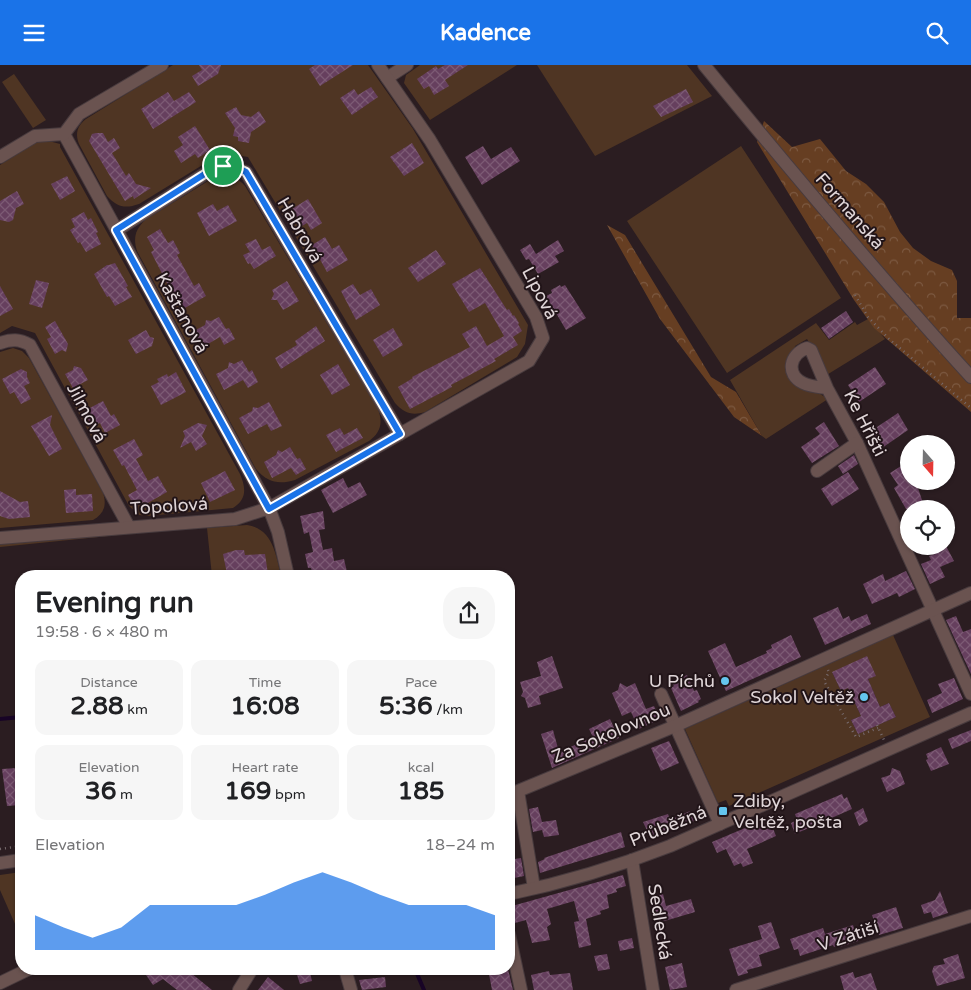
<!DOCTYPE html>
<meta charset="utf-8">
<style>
body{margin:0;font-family:"Varela Round",sans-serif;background:#f6f6f6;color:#202124;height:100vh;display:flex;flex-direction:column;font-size:19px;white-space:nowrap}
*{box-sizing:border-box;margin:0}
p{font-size:16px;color:#757577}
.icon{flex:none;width:28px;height:28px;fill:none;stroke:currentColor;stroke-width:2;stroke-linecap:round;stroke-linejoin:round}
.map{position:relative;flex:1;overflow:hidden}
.sheet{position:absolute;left:15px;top:505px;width:500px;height:405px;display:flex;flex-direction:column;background:#fff;border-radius:20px;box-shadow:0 1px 4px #0004}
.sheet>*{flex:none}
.needle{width:32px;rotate:160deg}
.fabs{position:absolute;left:900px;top:370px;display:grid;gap:10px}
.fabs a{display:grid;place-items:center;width:55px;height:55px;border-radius:50%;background:#fff;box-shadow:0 1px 4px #0004;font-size:25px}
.pin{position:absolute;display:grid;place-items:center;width:42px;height:42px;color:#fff;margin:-21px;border:2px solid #fff;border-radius:50%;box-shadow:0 1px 5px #0007}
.round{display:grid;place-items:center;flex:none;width:52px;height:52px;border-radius:20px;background:#f6f6f6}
.head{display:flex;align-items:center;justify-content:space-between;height:85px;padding:0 20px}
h1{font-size:28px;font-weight:700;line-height:38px}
.figures{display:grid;grid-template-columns:repeat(3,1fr);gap:8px;height:85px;padding:5px 20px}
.figures div{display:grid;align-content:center;border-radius:12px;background:#f6f6f6;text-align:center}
.figures b{font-size:25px;font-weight:700}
.figures small{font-size:14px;font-weight:400}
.figures p{font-size:14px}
.chart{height:140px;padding:10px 20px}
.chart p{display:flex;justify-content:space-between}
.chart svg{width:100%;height:90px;margin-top:5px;fill:#1a73e8;opacity:.7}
header{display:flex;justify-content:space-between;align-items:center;height:65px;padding:0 20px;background:#1a73e8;color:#fff;font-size:22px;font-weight:700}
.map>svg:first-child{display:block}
.green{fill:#4f3523;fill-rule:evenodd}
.forest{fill:url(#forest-crowns)}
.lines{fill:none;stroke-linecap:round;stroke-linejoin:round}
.stream{stroke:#180426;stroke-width:4}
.building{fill:url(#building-cross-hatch)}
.minor-casing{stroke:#483b3e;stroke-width:14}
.tertiary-casing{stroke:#483b3e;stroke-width:14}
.path{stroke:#776b6e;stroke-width:2.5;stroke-dasharray:1 4;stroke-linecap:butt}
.minor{stroke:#6a5350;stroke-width:12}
.tertiary{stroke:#6a5350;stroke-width:12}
.route-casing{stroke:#fff;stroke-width:10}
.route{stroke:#1a73e8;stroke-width:6}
.poi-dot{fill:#64c5ee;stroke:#211418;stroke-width:2}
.labels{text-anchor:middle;stroke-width:4;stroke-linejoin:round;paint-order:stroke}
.street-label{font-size:18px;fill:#e0d6d8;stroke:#211418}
.poi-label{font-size:18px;fill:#e0d6d8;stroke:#211418;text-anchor:end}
</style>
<header><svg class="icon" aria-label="menu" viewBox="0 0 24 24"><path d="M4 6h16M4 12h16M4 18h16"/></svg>Kadence<svg class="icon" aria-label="search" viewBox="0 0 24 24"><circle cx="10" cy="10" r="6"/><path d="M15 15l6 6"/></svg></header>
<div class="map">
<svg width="971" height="925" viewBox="0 0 971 925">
<defs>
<pattern id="forest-crowns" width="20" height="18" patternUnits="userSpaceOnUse" patternTransform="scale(1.25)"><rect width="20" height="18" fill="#663e22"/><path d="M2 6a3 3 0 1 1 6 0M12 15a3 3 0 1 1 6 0" fill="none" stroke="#7c5941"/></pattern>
<pattern id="building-cross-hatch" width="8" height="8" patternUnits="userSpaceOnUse" patternTransform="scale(1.25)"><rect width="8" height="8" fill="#663f5e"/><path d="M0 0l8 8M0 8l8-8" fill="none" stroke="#7c5a74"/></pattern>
</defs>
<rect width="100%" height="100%" fill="#2b1d21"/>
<g class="green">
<path d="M173,0h195l45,64 115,196 -3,19 -8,13 -92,55c-13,4 -21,1 -30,-9l-147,-246 -26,-4 -83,51c-14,5 -22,3 -32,-8l-28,-52c-4,-10 -2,-18 7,-25z"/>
<path d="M420,0h97l-87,55 -26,-37 2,-8z"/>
<path d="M537,0h150l25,31 -117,60z"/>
<path d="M14,9l32,46 -13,8 -31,-46z"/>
<path d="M45,75l15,4v3l180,327c6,14 7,25 -7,34l-85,8 -9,-1 -10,-9 -94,-173 -23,-7 -12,7v-168l35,-22z"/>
<path d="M741,81l100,152 -114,75 -100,-152z"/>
<path d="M222,110c10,1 16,3 23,11l133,223c5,14 3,23 -9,32l-74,39c-17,5 -28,2 -39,-11l-119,-218c-4,-13 -2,-21 8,-31l68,-42z"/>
<path d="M868,254l17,20 -60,37 -4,-13 -14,-24 -12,7 -2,14 5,20 30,19 -62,40 -4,-3 -32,-56 86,-57 13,17 26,-18 2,3z"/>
<path d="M13,283l9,3 7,7 74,135c4,12 1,21 -10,27l-93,8v-176z"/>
<path d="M247,460c26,4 29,30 34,51h-69l-5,-48z"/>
<path d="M207,461l-207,21v-7z"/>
<path d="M893,570l37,82 -201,89 -3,-6 -8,3 -33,-74zM832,607l43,4 -7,3 12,28 9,-4 7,14 -38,17 -7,-14 10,-4 -13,-28 -7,3z"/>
<path d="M21,807v79l-2,-18 -19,-43v-15z"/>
</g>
<g class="forest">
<path d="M764,56l28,26 28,-8 26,32 20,13 18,18 16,30 13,16 18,13 21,9 5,11v37h14v94l-97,-84 -20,-28 -97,-158z"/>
<path d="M607,160l18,10 86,142 25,15 26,44 -28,-19 -74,-98z"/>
</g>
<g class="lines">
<g class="stream">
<path d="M0,654l21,-2"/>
<path d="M415,904l9,21"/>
</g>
</g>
<g class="building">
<path d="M199,0h22l-3,9 -20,12 -6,-10 10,-6z"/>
<path d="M315,0h38l-33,21 -11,-17z"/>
<path d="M445,0h23l-23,15 4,6 -15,9 -5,-9 -5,3 -7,-10 19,-13 2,3z"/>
<path d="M371,22l7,10 -26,18 -12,-17 14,-9 4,6z"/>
<path d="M686,24l7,13 -32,15 -8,-11z"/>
<path d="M168,27l6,9 15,-9 7,10 -43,27 -12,-20z"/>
<path d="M236,42l5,8 10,2 8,-6 7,11 -15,10 -2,11 -11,-2v-4l-5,-1 2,-8 -10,-15z"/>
<path d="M195,61l15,24 -12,8 -3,-4 -14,9 -7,-12 9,-6 -5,-8z"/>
<path d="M96,68h7l5,9 6,-4 6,10 -8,5 14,23 3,-3 7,11 15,4 -17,11 -1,-3 -8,5 -36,-60 3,-7z"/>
<path d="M412,78l12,20 -20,13 -14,-19z"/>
<path d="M483,81l8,13 20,-12 9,14 -38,24 -17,-28z"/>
<path d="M67,111l8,15 -15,9 -9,-16z"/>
<path d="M17,126l7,13 -8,4 -3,12 -4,2 -9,-2v-19z"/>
<path d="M308,134l14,24 -11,7 -4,-7 -5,3 -10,-17z"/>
<path d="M213,139l4,7 11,-6 9,16 -28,15 -12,-23z"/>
<path d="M84,147l4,8 3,-2 7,14 -2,1 5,11 -15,8 -6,-10 -2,1 -8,-13 5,-3 -4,-8z"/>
<path d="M160,164l8,14 5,-3 7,13 -3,2 17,31 5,-3 7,13 -23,13 -9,-15 -1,1 -22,-43 3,-2 -7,-13z"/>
<path d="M325,172l7,12 7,-4 9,15 -21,12 -15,-27z"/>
<path d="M256,174l6,11 8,-4 6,10 -22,13 -4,-6 -2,1 -5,-9 7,-3 -5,-8z"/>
<path d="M558,175l6,11 -9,5 4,6 -21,12 -9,-15 -3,1 -6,-10 10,-6 6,10z"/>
<path d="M436,185l10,14 -28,18 -10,-14z"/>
<path d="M115,198l13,23 -2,1 6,10 -17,9 -6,-10 -2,1 -13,-23 13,-9h2z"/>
<path d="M480,203l27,42 2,-1 4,7 1,-1 5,8 -1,1 4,7 -9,6 5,8 -24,14 2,2 -45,24 1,2 -42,22 -12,-22 15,-9 -1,-1 58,-30 -8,-13 14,-8 11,20 17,-10 -19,-33 -16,9 -17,-28z"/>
<path d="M36,215l13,3 -7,25 -13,-4z"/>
<path d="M287,216l12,20 -16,9 -6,-10h-6l3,-6 -2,-4z"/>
<path d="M353,219l7,11 11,-6 9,16 -24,15 -15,-29z"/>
<path d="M560,220l1,2 4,-2 21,33 -20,12 -20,-34 6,-3 -1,-3z"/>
<path d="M0,221l13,23 -13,7z"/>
<path d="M846,246l7,11 -24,17 -8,-11z"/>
<path d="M219,252l7,12 3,-1 6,11 -11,6 -4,-8 -19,11 -9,-16 13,-7 1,-5 5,1z"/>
<path d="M55,256l13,23 -2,8 -4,-2 -7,4 -8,-15 4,-2 -6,-10z"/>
<path d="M316,261l9,15 -44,28 -6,-11 22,-13 -2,-4z"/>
<path d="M393,263l10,17 -20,12 -10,-17z"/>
<path d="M146,265l4,7 4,1 -2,8 -16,8 -8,-14z"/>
<path d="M242,295l7,12 3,-2 6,12 -10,6 -5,-8 -19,10 -8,-16 12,-6 1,-6 5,2z"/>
<path d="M338,299l12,21 -18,10 -12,-20z"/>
<path d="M74,301l7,2 7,12 -15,8 -8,-14 8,-4z"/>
<path d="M875,302l11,17 -27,18 -11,-17z"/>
<path d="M21,304l6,3v5l3,6 -6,3 7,13 -10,5 -7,-12 -4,2 -8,-15z"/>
<path d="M176,307l10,20 -25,13 -10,-19 8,-4 -2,-3 10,-5 1,3z"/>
<path d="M103,336l8,15 3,-2 6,11 -15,8 -5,-10 -8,4 -8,-16z"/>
<path d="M269,337l13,24 -11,5 -4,-7 -19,10 -9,-16 13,-7 1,-4 5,1z"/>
<path d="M898,348l10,17 -26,18 -11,-17z"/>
<path d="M52,350l-2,10 12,24 -13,7 -18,-30z"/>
<path d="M824,357l15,24 -27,17 -11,-16 19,-13 -5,-6z"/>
<path d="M198,358l9,2 -5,11 5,8 -11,7 -5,-9 -11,6 5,-12 -2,-5z"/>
<path d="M340,363l4,7 13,-7 6,10 -27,14 -10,-17z"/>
<path d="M134,374l9,16 -7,4 12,22 10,-5 9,16 -21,12 -2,-2 -9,5 -7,-12 9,-5 -13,-25 -2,1 -9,-16z"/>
<path d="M290,382l7,12 3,-1 6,11 -10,6 -5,-7 -19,10 -8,-16 12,-7 2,-5 4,2z"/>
<path d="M854,390l4,9 -15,10 -5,-8z"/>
<path d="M909,396v20h5l4,7 7,21h-19l-12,-21 4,-3 -8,-12z"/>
<path d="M225,406l10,19 -25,12 -9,-19z"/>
<path d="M848,407l11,17 -27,17 -11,-17z"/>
<path d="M343,413l5,10 12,-6 7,13 -34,18 -12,-23z"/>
<path d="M76,424v6l16,-1 1,17 -27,2 -2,-23z"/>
<path d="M0,426l20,11 8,-1 2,16 -21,2 -9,-3z"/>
<path d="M323,446l2,18 -6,1 4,20 9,-2 2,13 10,-2 3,13 -18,4h-16l-2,-8h-3l-3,-14 8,-2 -4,-20 -5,2 -4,-18z"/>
<path d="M931,481h15l8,15 -14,6 5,10 -15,7 -9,-20 10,-4 -2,-4 6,-2z"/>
<path d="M236,485h8l1,5 20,-1 3,20 -32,2v-3l-9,1 -4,-20z"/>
<path d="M906,506l9,18 -16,8 -2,-4 -25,11 -9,-20 20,-10 2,7z"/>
<path d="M838,542l5,12 6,-3 2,5 16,-7 4,10 -46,21 -12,-27z"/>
<path d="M956,551l7,16 8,-3v45l-25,-54z"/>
<path d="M791,570l10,22 -75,34 -18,-40 17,-8 11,24 31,-14 -1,-2 6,-3 -1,-3z"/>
<path d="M552,591l11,32 -24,8 2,8 -13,4 -3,-10 -4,-2 2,-4 -3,-10 21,-6 -4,-14z"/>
<path d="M867,591l9,20 -8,3 12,28 9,-4 7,14 -38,17 -7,-14 10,-4 -13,-28 -7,3 -9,-19z"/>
<path d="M687,610l7,16 3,-1 4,9 -3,2 1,1 -18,9 -10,-23 3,-2 -3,-4z"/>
<path d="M954,613l9,21 -31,14 -5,-13 15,-7 -4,-9z"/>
<path d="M620,618l7,4 8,-4 11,26 8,-3 6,13 -21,10 -8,-17 -9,4 -10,-23 6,-3z"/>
<path d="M610,654l9,19 -67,30 -11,-34 12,-4 6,22 34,-15 -4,-8z"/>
<path d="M971,665v11l-19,8 -4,-10z"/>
<path d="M669,676l10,22 -18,8 -10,-23z"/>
<path d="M941,682l8,17 -18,7 -5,-11 2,-1 -2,-5z"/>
<path d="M17,703l3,37 -13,1 -5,-37z"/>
<path d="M892,703l8,3 5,13 -18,8 -6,-14 9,-3z"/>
<path d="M842,729l2,5 3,-2 5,12 -57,25 -4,-11 6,-3 -2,-6z"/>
<path d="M538,742l4,15 14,-2 3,15 -15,2 -2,-7 -9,2 -4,-23z"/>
<path d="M863,743l5,13 -9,5 -5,-13z"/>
<path d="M690,746l4,10 -43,18 -8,-17 25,-8 2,6z"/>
<path d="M769,753l7,18 -29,13 6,14 -10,4 -2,-4 -7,3 -8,-17 -9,4 -5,-11z"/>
<path d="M621,767l4,15 -85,26 -2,-11 7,-3 -1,-1z"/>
<path d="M521,793l3,18 -15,3v-19z"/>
<path d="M623,810l3,11 -10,3 1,3 -10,3 2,13 -9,3 1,3 -15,5 5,26 -12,3 -5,-26 5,-1 -5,-20 -27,8 4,15 -4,3 3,13 -18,3 -6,-23 -11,3 -3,-17z"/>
<path d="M940,826l8,22 -15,5 -2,-6 -7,2 -3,-9 14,-5z"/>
<path d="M663,829l3,12 25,-7 4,13 -37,11 -8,-26z"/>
<path d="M896,842l7,21 -24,7 -7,-20z"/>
<path d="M771,857l9,26 -21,7 3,11 -15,4 1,3 -10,3 -9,-27 33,-10 -4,-13z"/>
<path d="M853,860l5,16 -18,6 -1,-2 -5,2 -1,-2 -33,11 -2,-7 -4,1 -4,-11 33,-11 2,6z"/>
<path d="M632,873l2,10 -14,3 -2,-10z"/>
<path d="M607,889l3,15 -12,2 -4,-15z"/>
<path d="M958,889l7,24 -28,8 -5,-15 2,-5 11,-2 -2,-5z"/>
<path d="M682,898l5,24 -17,3 -5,-23z"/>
<path d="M149,904h37l26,21h-35l-14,-11 -10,6 -7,-10 6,-4z"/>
<path d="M295,904h14l3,12 -12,3z"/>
<path d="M488,904h20l5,21h-21z"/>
<path d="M549,906l1,4 20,-2 3,17h-39l-3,-15z"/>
<path d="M853,907l2,6 16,-5 6,17h-33l-4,-14z"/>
<path d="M268,912l16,13h-26z"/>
<path d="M385,912l1,10 -24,3 -3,-10z"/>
</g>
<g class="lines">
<g class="minor-casing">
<g id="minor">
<path d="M704,0c87,106 175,211 267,312"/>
<path d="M387,13l20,-13"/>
<path d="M64,69l205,374 260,-147 14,-23 -7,-21 -106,-177 -52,-75"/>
<path d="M0,92l35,-21 29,-2 15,-20 83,-49"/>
<path d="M117,165l94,-60c13,-5 22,-4 35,2l154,262"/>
<path d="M0,278c12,-4 19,-4 30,2l99,182"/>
<path d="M827,323c-8,-1 -16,-1 -24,-5 -18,-9 -13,-29 4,-35l4,2 16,38 30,55 114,251"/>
<path d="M817,406l40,-28"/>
<path d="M0,473l235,-19 34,-11 9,24 10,44"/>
<path d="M661,629l59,130"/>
<path d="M632,795l21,130"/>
<path d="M534,823l-16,-97 157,-65 296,-133"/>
<path d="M509,869l12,56"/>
<path d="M345,904l6,21"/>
<path d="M0,918l29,-14"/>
<path d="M239,925l13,-21"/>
<path d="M736,925l235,-74"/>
</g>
</g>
<g class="tertiary-casing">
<g id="tertiary">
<path d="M0,798l21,-3"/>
<path d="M509,829c54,-11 110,-28 161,-48l301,-133"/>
</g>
</g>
<g class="path">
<path d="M855,230l13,22 21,22 82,69"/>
<path d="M828,605l1,2 -5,9 32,56 22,-9"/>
<path d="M877,660l7,15"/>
<path d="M0,784l21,-3"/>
</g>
<use href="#minor" class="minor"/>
<use href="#tertiary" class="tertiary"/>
</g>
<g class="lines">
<g class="route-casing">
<path id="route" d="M223,101l13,1 10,5 154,262 -131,75 -153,-279 95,-60z"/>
</g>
<use href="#route" class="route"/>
</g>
<g class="poi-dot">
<circle cx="725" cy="616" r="5"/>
<circle cx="864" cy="632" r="5"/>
<rect x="718" y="741" width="10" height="10" rx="2.5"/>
</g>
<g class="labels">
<g class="street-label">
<text transform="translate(850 146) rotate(49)" y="6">Formanská</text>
<text transform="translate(300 165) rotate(60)" y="6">Habrová</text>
<text transform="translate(540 228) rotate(62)" y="6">Lipová</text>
<text transform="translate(182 248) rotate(61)" y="6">Kaštanová</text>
<text transform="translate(87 348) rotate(62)" y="6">Jilmová</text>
<text transform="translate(865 358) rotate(63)" y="6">Ke Hřišti</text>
<text transform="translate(169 441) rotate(-4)" y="6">Topolová</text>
<text transform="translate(611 668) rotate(-23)" y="6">Za Sokolovnou</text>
<text transform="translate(668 761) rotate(-22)" y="6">Průběžná</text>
<text transform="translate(660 857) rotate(81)" y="6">Sedlecká</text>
<text transform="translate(848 871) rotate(-18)" y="6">V Zátiší</text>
</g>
<g class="poi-label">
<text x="715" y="622">U Píchů</text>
<text x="854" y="638">Sokol Veltěž</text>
<text x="733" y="742" text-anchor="start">Zdiby,<tspan x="733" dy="21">Veltěž, pošta</tspan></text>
</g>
</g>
</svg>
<div class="fabs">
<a><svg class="needle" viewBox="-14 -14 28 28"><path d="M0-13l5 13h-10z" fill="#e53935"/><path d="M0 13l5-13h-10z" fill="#757577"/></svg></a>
<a><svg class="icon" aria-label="locate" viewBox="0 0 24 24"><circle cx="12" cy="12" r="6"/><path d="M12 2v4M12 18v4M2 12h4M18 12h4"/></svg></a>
</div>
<div class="pin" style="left:223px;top:101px;background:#1e9e55"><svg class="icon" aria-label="arrive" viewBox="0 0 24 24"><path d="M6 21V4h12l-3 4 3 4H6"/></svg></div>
<section class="sheet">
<div class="head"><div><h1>Evening run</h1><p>19:58 · 6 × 480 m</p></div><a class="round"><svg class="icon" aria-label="share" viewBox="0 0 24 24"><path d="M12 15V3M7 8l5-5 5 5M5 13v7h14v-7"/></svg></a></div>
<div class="figures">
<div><p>Distance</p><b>2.88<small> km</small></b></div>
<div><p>Time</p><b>16:08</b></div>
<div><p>Pace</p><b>5:36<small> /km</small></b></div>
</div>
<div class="figures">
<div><p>Elevation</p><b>36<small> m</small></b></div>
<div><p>Heart rate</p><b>169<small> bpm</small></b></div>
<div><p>kcal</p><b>185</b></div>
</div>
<div class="chart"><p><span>Elevation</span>18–24 m</p>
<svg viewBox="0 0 160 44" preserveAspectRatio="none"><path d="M0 44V27L10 33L20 38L30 33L40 22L50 22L60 22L70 22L80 17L90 11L100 6L110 11L120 17L130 22L140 22L150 22L160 27V44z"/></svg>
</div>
</section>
</div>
